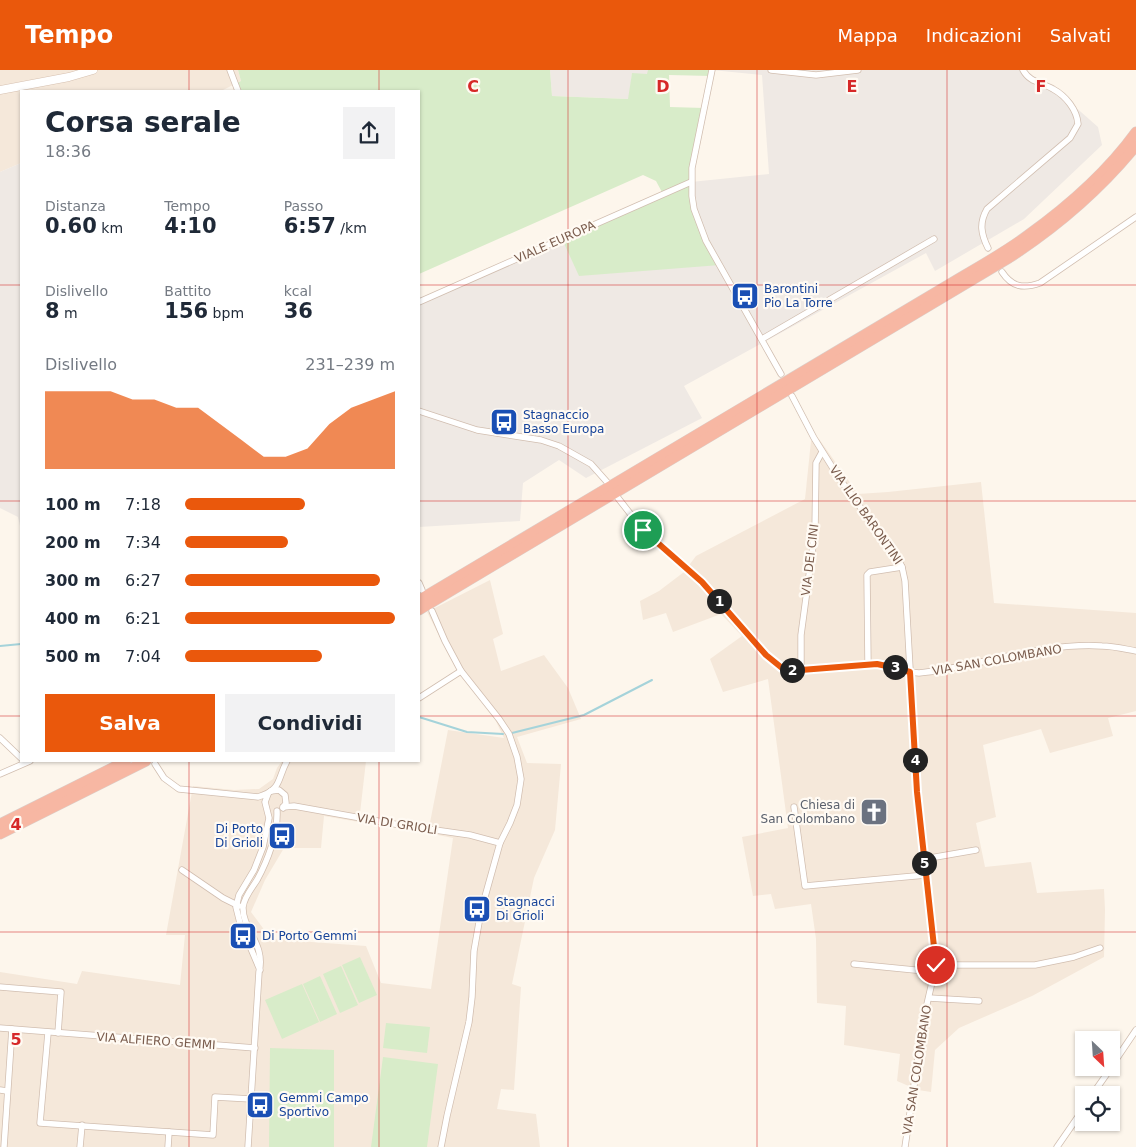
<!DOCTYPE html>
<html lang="it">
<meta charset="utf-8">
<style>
body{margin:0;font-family:"DejaVu Sans",sans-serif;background:#f2f2f3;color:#1f2937;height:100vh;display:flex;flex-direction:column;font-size:19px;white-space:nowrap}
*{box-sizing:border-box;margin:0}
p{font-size:16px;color:#747a83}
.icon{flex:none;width:28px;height:28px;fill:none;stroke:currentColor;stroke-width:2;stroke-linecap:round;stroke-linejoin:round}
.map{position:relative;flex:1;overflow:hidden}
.sheet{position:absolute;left:20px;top:20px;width:400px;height:672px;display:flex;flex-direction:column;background:#fff;border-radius:0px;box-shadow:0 1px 4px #0004}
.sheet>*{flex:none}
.needle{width:32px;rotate:155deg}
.controls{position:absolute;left:1075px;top:961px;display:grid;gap:10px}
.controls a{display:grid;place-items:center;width:45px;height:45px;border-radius:0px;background:#fff;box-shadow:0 1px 4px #0004;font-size:25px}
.pin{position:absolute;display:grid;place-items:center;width:42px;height:42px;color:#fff;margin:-21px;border:2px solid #fff;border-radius:50%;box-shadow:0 1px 5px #0007}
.km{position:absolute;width:25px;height:25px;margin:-12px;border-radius:50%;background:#222;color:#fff;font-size:14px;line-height:25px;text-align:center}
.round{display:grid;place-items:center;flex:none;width:52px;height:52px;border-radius:0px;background:#f2f2f3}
.summary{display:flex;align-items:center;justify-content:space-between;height:85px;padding:0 25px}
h1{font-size:28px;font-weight:600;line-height:38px}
.metrics{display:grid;grid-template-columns:repeat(3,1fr);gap:8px;height:85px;padding:5px 25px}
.metrics div{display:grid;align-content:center}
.metrics b{font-size:21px;font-weight:600}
.metrics small{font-size:14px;font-weight:400}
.metrics p{font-size:14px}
.chart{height:140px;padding:10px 25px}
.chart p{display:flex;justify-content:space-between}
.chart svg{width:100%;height:90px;margin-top:5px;fill:#ea580c;opacity:.7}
.action{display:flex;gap:10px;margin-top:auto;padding:10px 25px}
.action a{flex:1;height:58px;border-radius:0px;background:#ea580c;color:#fff;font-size:20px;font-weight:600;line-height:58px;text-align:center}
.action a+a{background:#f2f2f3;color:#1f2937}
ul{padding:0 25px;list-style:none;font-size:16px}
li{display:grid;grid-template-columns:80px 60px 1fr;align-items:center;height:38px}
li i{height:12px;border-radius:6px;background:#ea580c}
header{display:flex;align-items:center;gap:30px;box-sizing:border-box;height:70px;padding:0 25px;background:#ea580c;color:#fff}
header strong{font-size:24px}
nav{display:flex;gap:28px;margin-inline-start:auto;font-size:18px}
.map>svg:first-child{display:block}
.residential{fill:#f5e8da}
.industrial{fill:#efe9e4}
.green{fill:#d8ecc9}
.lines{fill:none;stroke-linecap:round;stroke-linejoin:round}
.stream{stroke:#a5d3da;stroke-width:2}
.street-casing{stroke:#d1beb0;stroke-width:7}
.secondary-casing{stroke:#d6c0b0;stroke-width:9}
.highway-casing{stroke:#dad1cd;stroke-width:11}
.street{stroke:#fff;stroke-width:5.5}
.secondary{stroke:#fff;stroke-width:8}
.highway{stroke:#f7b7a3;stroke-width:10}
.route-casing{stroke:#fff;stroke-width:10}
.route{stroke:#ea580c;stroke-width:6}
.grid{fill:none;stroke:#d62828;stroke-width:1;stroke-opacity:0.55}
.labels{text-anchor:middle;stroke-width:4.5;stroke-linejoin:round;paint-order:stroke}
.street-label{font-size:12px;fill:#7a5c4d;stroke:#fffaf3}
.transit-label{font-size:12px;fill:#164399;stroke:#fffaf3;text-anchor:start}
.worship-label{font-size:12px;fill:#5b616d;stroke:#fffaf3;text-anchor:end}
.grid-label{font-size:16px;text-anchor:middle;font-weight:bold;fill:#d62828;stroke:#fffaf3;stroke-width:4.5;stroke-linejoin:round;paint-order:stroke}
</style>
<header>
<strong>Tempo</strong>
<nav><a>Mappa</a><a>Indicazioni</a><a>Salvati</a></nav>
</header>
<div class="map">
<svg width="1136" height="1077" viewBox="0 0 1136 1077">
<rect width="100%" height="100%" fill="#fdf6ec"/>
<g class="residential">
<path d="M0,0h238l3,11 -20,10h-200v72l-21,9z"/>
<path d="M819,369l39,55 30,-2 93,-10 13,121 142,10v98l-28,7 5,18 -63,17 -9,-24 -58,16 13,72 -20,6 9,44 46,-5 6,31 67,-4 1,21 -1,47 -72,39 -73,32 -24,22 -4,42 -13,-2 -21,-9 3,-27 -56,-9 2,-39 -29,-3 -1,-64 -5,-35 -36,5 -4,-15 -18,2 -11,-59 46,-9 -20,-149 -45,13 -13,-33 32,-23 -21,-22 -48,18 -7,-19 -23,7 -3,-19 19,-10 25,-19 12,-16 109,-57 6,-58z"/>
<path d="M490,510l13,54 -10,5 8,32 43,-16 24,33 13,31 -64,18 10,26 34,1 -6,66 -21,48 -22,106 9,3 -7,103 -13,-1 -4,20 39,5 4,33h-540v-175l77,12 5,-13 98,14 5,-50h-19l27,-149 41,4 25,-1 14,-10 4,-11 5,-7h84l-7,61 -35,-6 -3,32h-37l-19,32 -14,32 20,27 95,7 15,37 50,6 22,-151 -25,-5 20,-103 56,8 -12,-25 -47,-66 -18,-35z"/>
</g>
<g class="industrial">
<path d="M550,0h98v4h-16l-3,25 -77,-3z"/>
<path d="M712,0h311l3,4 38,23 34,30 4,18 -78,74 -89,52 -9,-18 -242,133 18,32 -116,60 -27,-18 -36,23 -3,38 -101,6v-225l143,-63 135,-18 -6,-39 78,-8 -7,-99z"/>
<path d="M21,93v367l-3,-13 -18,-9v-336z"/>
</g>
<g class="green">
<path d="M238,0h312l2,26 76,3 4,-26 15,1 1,-4h64l-1,6 -42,-1 1,32 34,1 -12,60 2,41 26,56 -141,11 -17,-37 101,-45 -7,-13 -13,-6 -224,99v-183h-181l-3,-7 6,-3z"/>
<path d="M360,887l17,38 -18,8 -17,-38z"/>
<path d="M341,896l17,39 -18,8 -17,-39z"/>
<path d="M320,906l17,38 -17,8 -17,-38z"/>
<path d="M302,914l17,38 -37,17 -17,-39z"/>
<path d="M386,953l44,4 -3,26 -44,-5z"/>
<path d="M270,978l64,2v97h-65z"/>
<path d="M383,987l55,7 -11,83h-56z"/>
</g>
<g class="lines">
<g class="stream">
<path d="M0,576l21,-2"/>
<path d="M419,647l48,15 36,2"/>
<path d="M512,663l72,-18 68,-35"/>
</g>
<g class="street-casing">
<g id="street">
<path d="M230,0l8,21"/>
<path d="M712,0l-20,98v28l2,13 12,32 75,133"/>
<path d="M771,0l45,5 42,-5"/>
<path d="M988,178c-7,-14 -9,-25 -1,-39l83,-71 8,-14c-1,-14 -12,-28 -25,-35 -11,-7 -23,-6 -30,-19"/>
<path d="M1002,202c10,15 21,17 38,11l96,-66"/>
<path d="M419,232l272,-120"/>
<path d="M762,269l172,-100"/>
<path d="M792,326l22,42 25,40 59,81 4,8 3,14 12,211 19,173 -12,52 -19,130"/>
<path d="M419,341l58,19 64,10 18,6 32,18 16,18"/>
<path d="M618,428l25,32 59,52 64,73 16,13 19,2 76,-6 19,4 14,4 9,1c59,-6 122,-31 183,-27 11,0 23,3 34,5"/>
<path d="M419,513l3,7"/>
<path d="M432,541l13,30 16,30 38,48 10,15 8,23 4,22 -4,26 -7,18 -10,20 -19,68 -7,40 -2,46 -3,25 -22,94 -6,31"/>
<path d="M868,594l-1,-89 3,-3 32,-5"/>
<path d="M801,600v-35l14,-104 1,-68 6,-11"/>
<path d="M419,628l42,-27"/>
<path d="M0,668l21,20"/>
<path d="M155,694l9,14 15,11 79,8c24,-7 19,-18 29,-36"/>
<path d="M0,704l30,-13"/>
<path d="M271,721l8,-1 6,5 1,8 -3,5"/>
<path d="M283,737l11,-1 106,19 70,10 30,8"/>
<path d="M794,737l11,79 121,-11"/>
<path d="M924,789l52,-9"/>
<path d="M182,800l41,28 16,8"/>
<path d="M854,894l81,8"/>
<path d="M936,895h99l39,-8 26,-9"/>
<path d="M260,900l-20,-47 -4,-16 3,-12 15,-25 9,-23 6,-29 -4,-16 3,-8"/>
<path d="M0,917l61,5 -3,41"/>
<path d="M929,928l50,3"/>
<path d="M0,958l255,20"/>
<path d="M48,963l-8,90 173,12 2,-38 36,2"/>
<path d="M1111,997l25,-37"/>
<path d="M0,1020l7,1"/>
<path d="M1092,1025l19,-27"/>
<path d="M4,1077l8,-118"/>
<path d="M80,1077l2,-22"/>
<path d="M168,1077l1,-15"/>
<path d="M248,1077l11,-175c7,-28 -17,-43 -16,-65 1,-10 9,-19 14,-27 11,-20 21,-47 20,-69"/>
<path d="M1057,1077l27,-39"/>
</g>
</g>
<g class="secondary-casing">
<path id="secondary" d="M0,20l69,-13 24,-7"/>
</g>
<g class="highway-casing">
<g id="highway">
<path d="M419,530l534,-318c25,-15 51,-29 75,-47 39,-28 79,-63 108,-103"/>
<path d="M419,540l590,-352c48,-31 91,-68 127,-112"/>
<path d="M0,754l126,-63"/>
<path d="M0,764l146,-73"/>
</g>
</g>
<use href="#street" class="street"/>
<use href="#secondary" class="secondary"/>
<use href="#highway" class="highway"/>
</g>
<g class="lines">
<g class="route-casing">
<path id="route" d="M643,460l59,52 64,73 16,13 19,2 76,-6 19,4 14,4 7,120 19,173"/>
</g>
<use href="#route" class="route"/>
</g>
<path class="grid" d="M189,0v21M379,0v21M568,0v1077M757,0v1077M947,0v1077M0,215h21M419,215h717M0,431h21M419,431h717M0,646h21M419,646h717M189,691v386M379,691v386M0,862h1136"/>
<defs>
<g id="bus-square" transform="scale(1.4375)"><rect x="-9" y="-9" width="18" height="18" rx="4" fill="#1a4fb4" stroke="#fffaf3"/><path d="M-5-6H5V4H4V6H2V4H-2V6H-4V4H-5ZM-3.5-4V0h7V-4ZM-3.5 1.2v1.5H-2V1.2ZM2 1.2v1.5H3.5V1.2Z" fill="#fff"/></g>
<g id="church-square" transform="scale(1.4375)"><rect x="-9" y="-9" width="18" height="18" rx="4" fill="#6b7280" stroke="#fffaf3"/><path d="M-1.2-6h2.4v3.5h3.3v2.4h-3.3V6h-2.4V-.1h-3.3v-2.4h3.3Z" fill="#fff"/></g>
</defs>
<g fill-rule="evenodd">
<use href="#bus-square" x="745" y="226"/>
<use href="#bus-square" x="504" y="352"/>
<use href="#church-square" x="874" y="742"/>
<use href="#bus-square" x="282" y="766"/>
<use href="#bus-square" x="477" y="839"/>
<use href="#bus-square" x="243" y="866"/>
<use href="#bus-square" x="260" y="1035"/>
</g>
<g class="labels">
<g class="street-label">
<text transform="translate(555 172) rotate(-24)" y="4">VIALE EUROPA</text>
<text transform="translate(866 445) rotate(55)" y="4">VIA ILIO BARONTINI</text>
<text transform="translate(810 490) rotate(-83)" y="4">VIA DEI CINI</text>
<text transform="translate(997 590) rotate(-10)" y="4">VIA SAN COLOMBANO</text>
<text transform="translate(397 754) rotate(9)" y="4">VIA DI GRIOLI</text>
<text transform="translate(156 971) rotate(4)" y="4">VIA ALFIERO GEMMI</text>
<text transform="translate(917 1000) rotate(-81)" y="4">VIA SAN COLOMBANO</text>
</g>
<g class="transit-label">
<text x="764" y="223">Barontini<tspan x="764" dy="14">Pio La Torre</tspan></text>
<text x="523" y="349">Stagnaccio<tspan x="523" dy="14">Basso Europa</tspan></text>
<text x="263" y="763" text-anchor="end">Di Porto<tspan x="263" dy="14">Di Grioli</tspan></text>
<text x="496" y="836">Stagnacci<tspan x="496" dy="14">Di Grioli</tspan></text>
<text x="262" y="870">Di Porto Gemmi</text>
<text x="279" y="1032">Gemmi Campo<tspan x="279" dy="14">Sportivo</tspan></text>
</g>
<g class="worship-label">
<text x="855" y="739">Chiesa di<tspan x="855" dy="14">San Colombano</tspan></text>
</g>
</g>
<g class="grid-label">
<text x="473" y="22">C</text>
<text x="663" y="22">D</text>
<text x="852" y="22">E</text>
<text x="1041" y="22">F</text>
<text x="16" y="760">4</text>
<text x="16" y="975">5</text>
</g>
</svg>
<div class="controls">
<a><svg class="needle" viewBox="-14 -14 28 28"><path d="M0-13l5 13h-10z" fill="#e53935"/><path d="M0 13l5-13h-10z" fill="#747a83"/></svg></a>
<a><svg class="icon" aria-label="locate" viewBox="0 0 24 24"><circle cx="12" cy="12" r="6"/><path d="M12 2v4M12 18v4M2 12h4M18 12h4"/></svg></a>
</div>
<div class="pin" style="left:643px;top:460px;background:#1e9e55"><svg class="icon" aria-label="arrive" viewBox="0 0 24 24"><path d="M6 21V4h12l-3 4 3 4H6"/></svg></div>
<div class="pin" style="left:936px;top:895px;background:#d93025"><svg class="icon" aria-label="check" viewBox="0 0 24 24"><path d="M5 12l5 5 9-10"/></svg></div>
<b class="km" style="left:719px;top:531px">1</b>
<b class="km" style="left:792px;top:600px">2</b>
<b class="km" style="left:895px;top:597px">3</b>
<b class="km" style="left:915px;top:690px">4</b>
<b class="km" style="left:924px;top:793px">5</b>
<section class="sheet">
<div class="summary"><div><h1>Corsa serale</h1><p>18:36</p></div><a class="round"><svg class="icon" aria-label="share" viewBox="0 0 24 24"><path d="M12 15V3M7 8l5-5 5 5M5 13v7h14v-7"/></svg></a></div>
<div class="metrics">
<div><p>Distanza</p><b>0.60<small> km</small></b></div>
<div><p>Tempo</p><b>4:10</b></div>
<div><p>Passo</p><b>6:57<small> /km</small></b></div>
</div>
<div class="metrics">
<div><p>Dislivello</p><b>8<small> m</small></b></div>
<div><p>Battito</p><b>156<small> bpm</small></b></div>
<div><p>kcal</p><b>36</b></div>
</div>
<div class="chart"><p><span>Dislivello</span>231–239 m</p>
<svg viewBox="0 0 160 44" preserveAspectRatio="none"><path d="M0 44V6L10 6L20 6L30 6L40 10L50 10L60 14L70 14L80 22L90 30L100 38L110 38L120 34L130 22L140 14L150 10L160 6V44z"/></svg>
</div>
<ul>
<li><b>100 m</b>7:18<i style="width:57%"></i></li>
<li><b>200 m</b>7:34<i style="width:49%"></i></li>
<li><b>300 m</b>6:27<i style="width:93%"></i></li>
<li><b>400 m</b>6:21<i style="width:100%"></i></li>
<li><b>500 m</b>7:04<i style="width:65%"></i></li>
</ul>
<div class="action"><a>Salva</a><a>Condividi</a></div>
</section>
</div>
